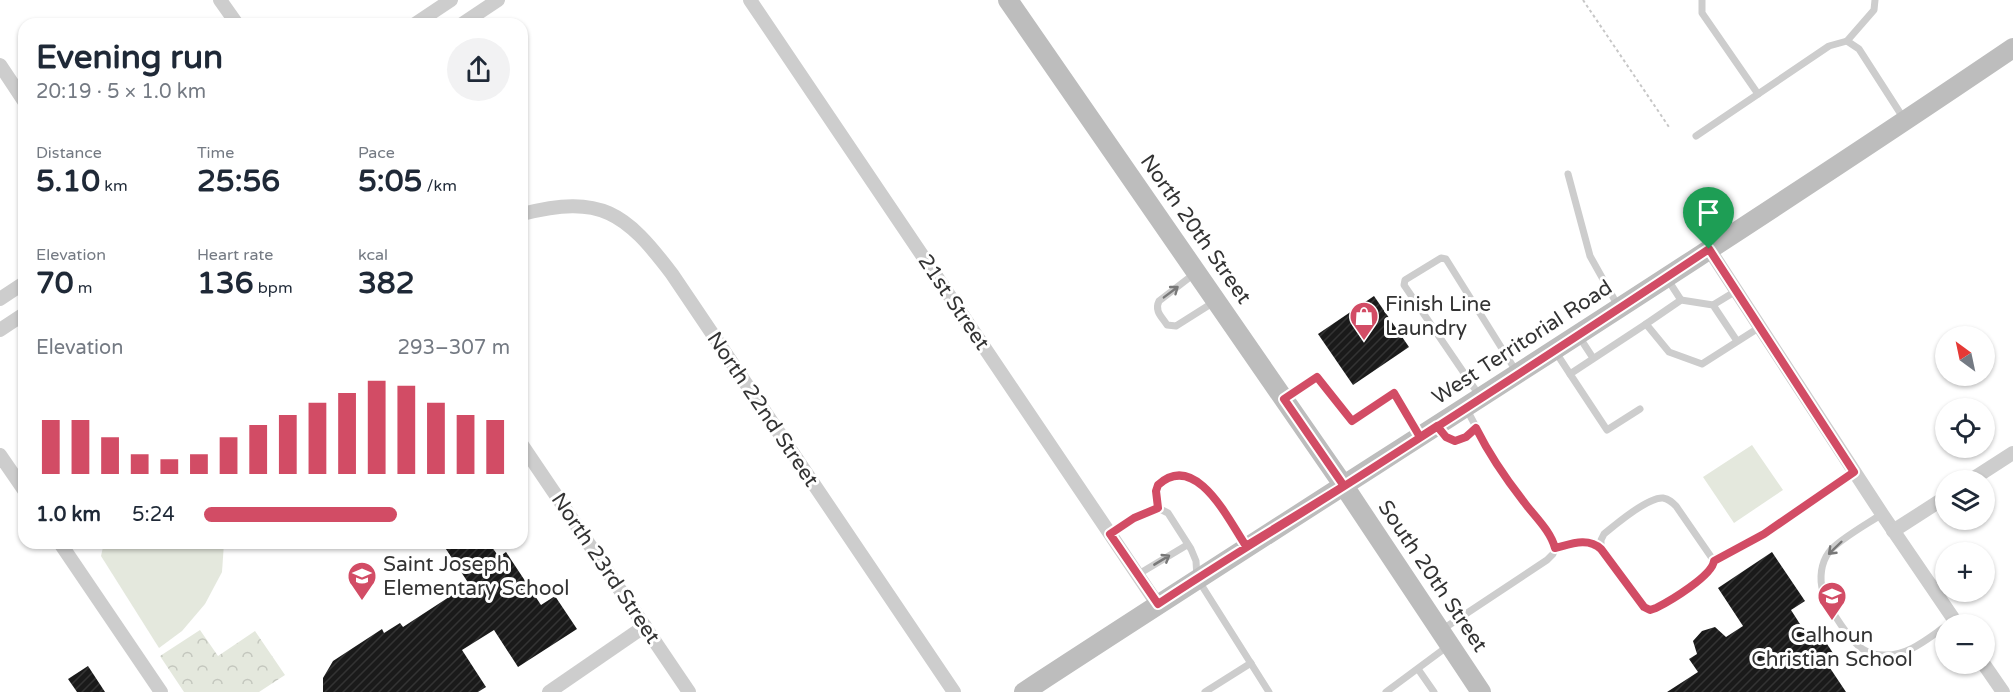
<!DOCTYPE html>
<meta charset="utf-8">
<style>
body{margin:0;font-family:"Varela Round",sans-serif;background:#f2f2f3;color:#1f2937;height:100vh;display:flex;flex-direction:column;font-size:22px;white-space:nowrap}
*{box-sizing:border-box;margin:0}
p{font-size:20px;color:#747a83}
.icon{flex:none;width:33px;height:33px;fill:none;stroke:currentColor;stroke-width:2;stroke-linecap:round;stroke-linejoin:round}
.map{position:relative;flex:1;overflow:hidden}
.details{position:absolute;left:18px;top:18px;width:510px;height:531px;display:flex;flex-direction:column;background:#fff;border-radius:18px;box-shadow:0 2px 4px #0004}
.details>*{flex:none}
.needle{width:39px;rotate:327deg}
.fabs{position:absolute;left:1935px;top:326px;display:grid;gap:12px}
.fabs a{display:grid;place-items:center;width:60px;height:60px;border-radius:50%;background:#fff;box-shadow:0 2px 4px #0004;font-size:30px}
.pin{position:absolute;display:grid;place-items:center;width:51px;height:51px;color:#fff;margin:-62px -26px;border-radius:50% 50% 50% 0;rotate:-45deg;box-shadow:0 0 6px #0007}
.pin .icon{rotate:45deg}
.round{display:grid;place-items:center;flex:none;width:63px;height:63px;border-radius:32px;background:#f2f2f3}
.headline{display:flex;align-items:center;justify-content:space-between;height:102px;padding:0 18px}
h1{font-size:33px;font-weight:700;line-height:45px}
.figures{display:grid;grid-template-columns:repeat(3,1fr);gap:9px;height:102px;padding:6px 18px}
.figures div{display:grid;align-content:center}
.figures b{font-size:30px;font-weight:700}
.figures small{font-size:16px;font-weight:400}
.figures p{font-size:16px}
.chart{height:168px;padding:12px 18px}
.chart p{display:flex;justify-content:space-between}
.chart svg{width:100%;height:108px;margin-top:6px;stroke:#d24c65;stroke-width:6}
ul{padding:0 18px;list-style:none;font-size:20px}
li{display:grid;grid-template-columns:96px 72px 1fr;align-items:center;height:45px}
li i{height:15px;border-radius:8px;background:#d24c65}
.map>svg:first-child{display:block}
.grass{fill:#e4e8dd}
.forest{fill:url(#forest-crowns)}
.building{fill:url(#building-hatch)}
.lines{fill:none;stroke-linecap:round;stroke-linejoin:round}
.path{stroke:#c7c7c7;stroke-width:2;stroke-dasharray:3 3;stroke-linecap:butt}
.lane{stroke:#cdcdcd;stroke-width:7}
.street{stroke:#cdcdcd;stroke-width:14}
.secondary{stroke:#bdbdbd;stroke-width:20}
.oneway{stroke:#787878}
.route-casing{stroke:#fff;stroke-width:12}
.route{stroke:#d24c65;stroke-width:8}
.labels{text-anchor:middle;stroke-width:6;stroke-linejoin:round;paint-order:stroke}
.street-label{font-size:21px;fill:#333;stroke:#fff}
.poi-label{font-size:21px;fill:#333;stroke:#fff;text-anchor:start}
</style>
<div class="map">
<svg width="2013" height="692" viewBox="0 0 2013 692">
<defs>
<pattern id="forest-crowns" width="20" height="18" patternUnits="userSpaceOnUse" patternTransform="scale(1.5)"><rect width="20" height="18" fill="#e4e8dd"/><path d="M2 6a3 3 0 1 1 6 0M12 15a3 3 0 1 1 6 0" fill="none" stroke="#c4c7be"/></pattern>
<pattern id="building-hatch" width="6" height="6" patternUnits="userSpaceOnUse" patternTransform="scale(1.5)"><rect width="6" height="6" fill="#1a1a1a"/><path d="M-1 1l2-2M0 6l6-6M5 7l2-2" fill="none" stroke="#333"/></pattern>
</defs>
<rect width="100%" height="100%" fill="#fff"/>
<g class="grass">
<path d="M1752,445l31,45 -49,33 -31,-46z"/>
<path d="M104,543h120l-2,29 -17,32 -23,27 -23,17 -58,-92z"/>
</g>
<path class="forest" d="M200,630l18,26 37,-25 30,44 -26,17h-75l-24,-36z"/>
<g class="building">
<path d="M1374,296l35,51 -56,38 -35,-51z"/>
<path d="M442,543h47l10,14 7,-5 35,53 14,-9 22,33 -59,38 -24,-37 -32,20 24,37 -8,5h-155v-14l10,-17 49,-32 2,4 16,-10 3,4 66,-43z"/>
<path d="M1772,552l33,49 -14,9 23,36 7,-11 18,27 -9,6 16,24h-179l31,-20 -9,-13 8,-5 -4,-13 9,-10 13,-4 11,10 17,-11 -25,-38z"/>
<path d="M88,666l17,26h-28l-9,-13z"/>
</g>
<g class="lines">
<path class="path" d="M1583,0l86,127"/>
<g class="lane">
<path d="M1702,0v13l56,81"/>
<path d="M1847,41l27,-31 1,-10"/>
<path d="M1696,136l133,-90 18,-5 12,8 45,70"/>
<path d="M1568,174l22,82 28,50"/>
<path d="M1194,274l-35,27c-5,10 3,16 8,24l9,1 38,-24"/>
<path d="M1668,280l13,20"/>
<path d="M1713,305l23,-14"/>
<path d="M1578,335l15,23"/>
<path d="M1737,341l-24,-36 -32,-5 -35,24 23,28 33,12 58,-37"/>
<path d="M1555,351l15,23"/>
<path d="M1479,395l-75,-110 1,-5 36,-22 5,1 70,112"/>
<path d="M1287,397l30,-20 35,44 42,-28 25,43"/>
<path d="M1640,409l-33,21 -37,-56 76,-50"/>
<path d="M1438,427l8,10 9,4 11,-4 10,-9"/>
<path d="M1158,508c-2,-12 -4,-22 8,-29 35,-18 64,43 80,67"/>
<path d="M1882,514c-13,9 -44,26 -53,38 -8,11 -10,26 -6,40 5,15 28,52 43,59 5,3 12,4 18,4 24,1 43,-16 62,-29"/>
<path d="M1110,534c16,-11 30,-21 48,-26l10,5 23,36 5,12 1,17 72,114"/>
<path d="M1555,548l28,-6 13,2 48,63 6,3c14,-3 62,-34 64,-49l-38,-55c-4,-4 -7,-7 -13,-8 -15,-1 -47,26 -59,36l-3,6v9"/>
<path d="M1714,561l50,-27 90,-62"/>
<path d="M1137,575l50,-30"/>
<path d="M1443,629l104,-69 6,-6 2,-6 -10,-19 -22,-28 -32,-46 -25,-47"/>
<path d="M1418,669l16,23"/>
<path d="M1205,692l46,-29"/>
<path d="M1386,692l62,-46"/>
</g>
<g class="street">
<path d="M220,0l17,24"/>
<path d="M750,0l408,605"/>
<path d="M415,24l36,-24"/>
<path d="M462,24l36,-24"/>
<path d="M0,65l24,36"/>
<path d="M522,214c79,-20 103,-2 150,60l282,418"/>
<path d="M1709,249l173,265 75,110"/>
<path d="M0,299l24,-16"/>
<path d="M0,330l24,-16"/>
<path d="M522,445l167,247"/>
<path d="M0,455l24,35"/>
<path d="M1971,480l42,-27"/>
<path d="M1893,531l53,-34"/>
<path d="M60,543l101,149"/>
<path d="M1983,663l20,29"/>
<path d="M549,692l96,-66"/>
</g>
<g class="secondary">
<path d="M1008,0l336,486 137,206"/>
<path d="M1024,692c329,-215 663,-423 989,-644"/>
</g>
</g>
<defs><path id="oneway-shaft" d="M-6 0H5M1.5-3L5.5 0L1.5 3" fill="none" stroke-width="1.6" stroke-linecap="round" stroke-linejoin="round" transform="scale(1.5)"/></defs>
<g class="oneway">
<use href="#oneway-shaft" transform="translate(1171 292) rotate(-37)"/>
<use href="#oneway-shaft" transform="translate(1835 548) rotate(136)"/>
<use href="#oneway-shaft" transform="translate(1162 560) rotate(-31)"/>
</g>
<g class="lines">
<g class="route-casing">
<path id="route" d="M1709,249c-120,80 -241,158 -363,236 -63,40 -126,78 -188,119l-48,-70 24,-16 24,-10 -2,-17 2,-6c38,-35 71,36 88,61l98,-60 -60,-87 33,-22 35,44 42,-28 26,44 17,-11 9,11 9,4 11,-4 10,-9c13,26 30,51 48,74 11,15 26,28 31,46 16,-4 33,-11 46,1l43,58 6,3 6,-2c14,-7 56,-32 58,-47l50,-27 90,-62 -145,-223"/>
</g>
<use href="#route" class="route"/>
</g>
<defs>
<g id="shop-pin" transform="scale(1.5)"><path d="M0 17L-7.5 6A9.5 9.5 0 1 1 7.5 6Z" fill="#d24c65" stroke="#fff"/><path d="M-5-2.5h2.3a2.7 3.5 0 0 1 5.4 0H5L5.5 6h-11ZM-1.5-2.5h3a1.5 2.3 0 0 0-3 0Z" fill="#fff"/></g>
<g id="school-pin" transform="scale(1.5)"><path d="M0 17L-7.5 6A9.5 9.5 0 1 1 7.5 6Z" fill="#d24c65" stroke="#fff"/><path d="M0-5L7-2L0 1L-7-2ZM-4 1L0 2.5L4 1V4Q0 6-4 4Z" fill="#fff"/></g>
</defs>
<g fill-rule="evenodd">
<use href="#shop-pin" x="1364" y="316"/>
<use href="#school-pin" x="362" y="576"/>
<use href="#school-pin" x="1832" y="596"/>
</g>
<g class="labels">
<g class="street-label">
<text transform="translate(1196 229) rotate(55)" y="7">North 20th Street</text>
<text transform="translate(954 302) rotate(56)" y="7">21st Street</text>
<text transform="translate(1522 342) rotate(-33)" y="7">West Territorial Road</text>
<text transform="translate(763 409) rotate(56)" y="7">North 22nd Street</text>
<text transform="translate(606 568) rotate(56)" y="7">North 23rd Street</text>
<text transform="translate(1433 576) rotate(56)" y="7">South 20th Street</text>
</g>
<g class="poi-label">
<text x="1385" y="311">Finish Line<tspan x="1385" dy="24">Laundry</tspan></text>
<text x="383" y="571">Saint Joseph<tspan x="383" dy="24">Elementary School</tspan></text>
<text x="1832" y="642" text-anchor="middle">Calhoun<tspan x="1832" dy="24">Christian School</tspan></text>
</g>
</g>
</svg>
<div class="fabs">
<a><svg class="needle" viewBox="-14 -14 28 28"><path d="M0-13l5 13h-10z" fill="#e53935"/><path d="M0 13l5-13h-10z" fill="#747a83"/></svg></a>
<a><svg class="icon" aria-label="locate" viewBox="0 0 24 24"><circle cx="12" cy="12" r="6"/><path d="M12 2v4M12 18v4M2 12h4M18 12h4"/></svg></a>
<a><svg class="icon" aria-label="layers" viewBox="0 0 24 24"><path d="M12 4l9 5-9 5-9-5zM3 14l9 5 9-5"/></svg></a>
<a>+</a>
<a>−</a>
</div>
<div class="pin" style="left:1709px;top:249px;background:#1e9e55"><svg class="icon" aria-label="arrive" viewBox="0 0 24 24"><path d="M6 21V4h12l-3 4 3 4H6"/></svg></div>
<section class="details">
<div class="headline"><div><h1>Evening run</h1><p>20:19 · 5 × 1.0 km</p></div><a class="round"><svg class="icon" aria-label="share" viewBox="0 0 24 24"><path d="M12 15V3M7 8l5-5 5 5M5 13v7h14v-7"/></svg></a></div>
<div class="figures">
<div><p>Distance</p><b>5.10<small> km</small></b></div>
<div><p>Time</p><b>25:56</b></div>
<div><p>Pace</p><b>5:05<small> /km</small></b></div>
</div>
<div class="figures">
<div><p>Elevation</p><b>70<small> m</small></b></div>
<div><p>Heart rate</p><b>136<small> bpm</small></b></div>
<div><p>kcal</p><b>382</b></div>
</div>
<div class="chart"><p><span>Elevation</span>293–307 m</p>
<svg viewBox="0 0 160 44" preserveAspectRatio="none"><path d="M5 44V22M15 44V22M25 44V29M35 44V36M45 44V38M55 44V36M65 44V29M75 44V24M85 44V20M95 44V15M105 44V11M115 44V6M125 44V8M135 44V15M145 44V20M155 44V22"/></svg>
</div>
<ul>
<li><b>1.0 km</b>5:24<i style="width:63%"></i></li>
</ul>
</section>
</div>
